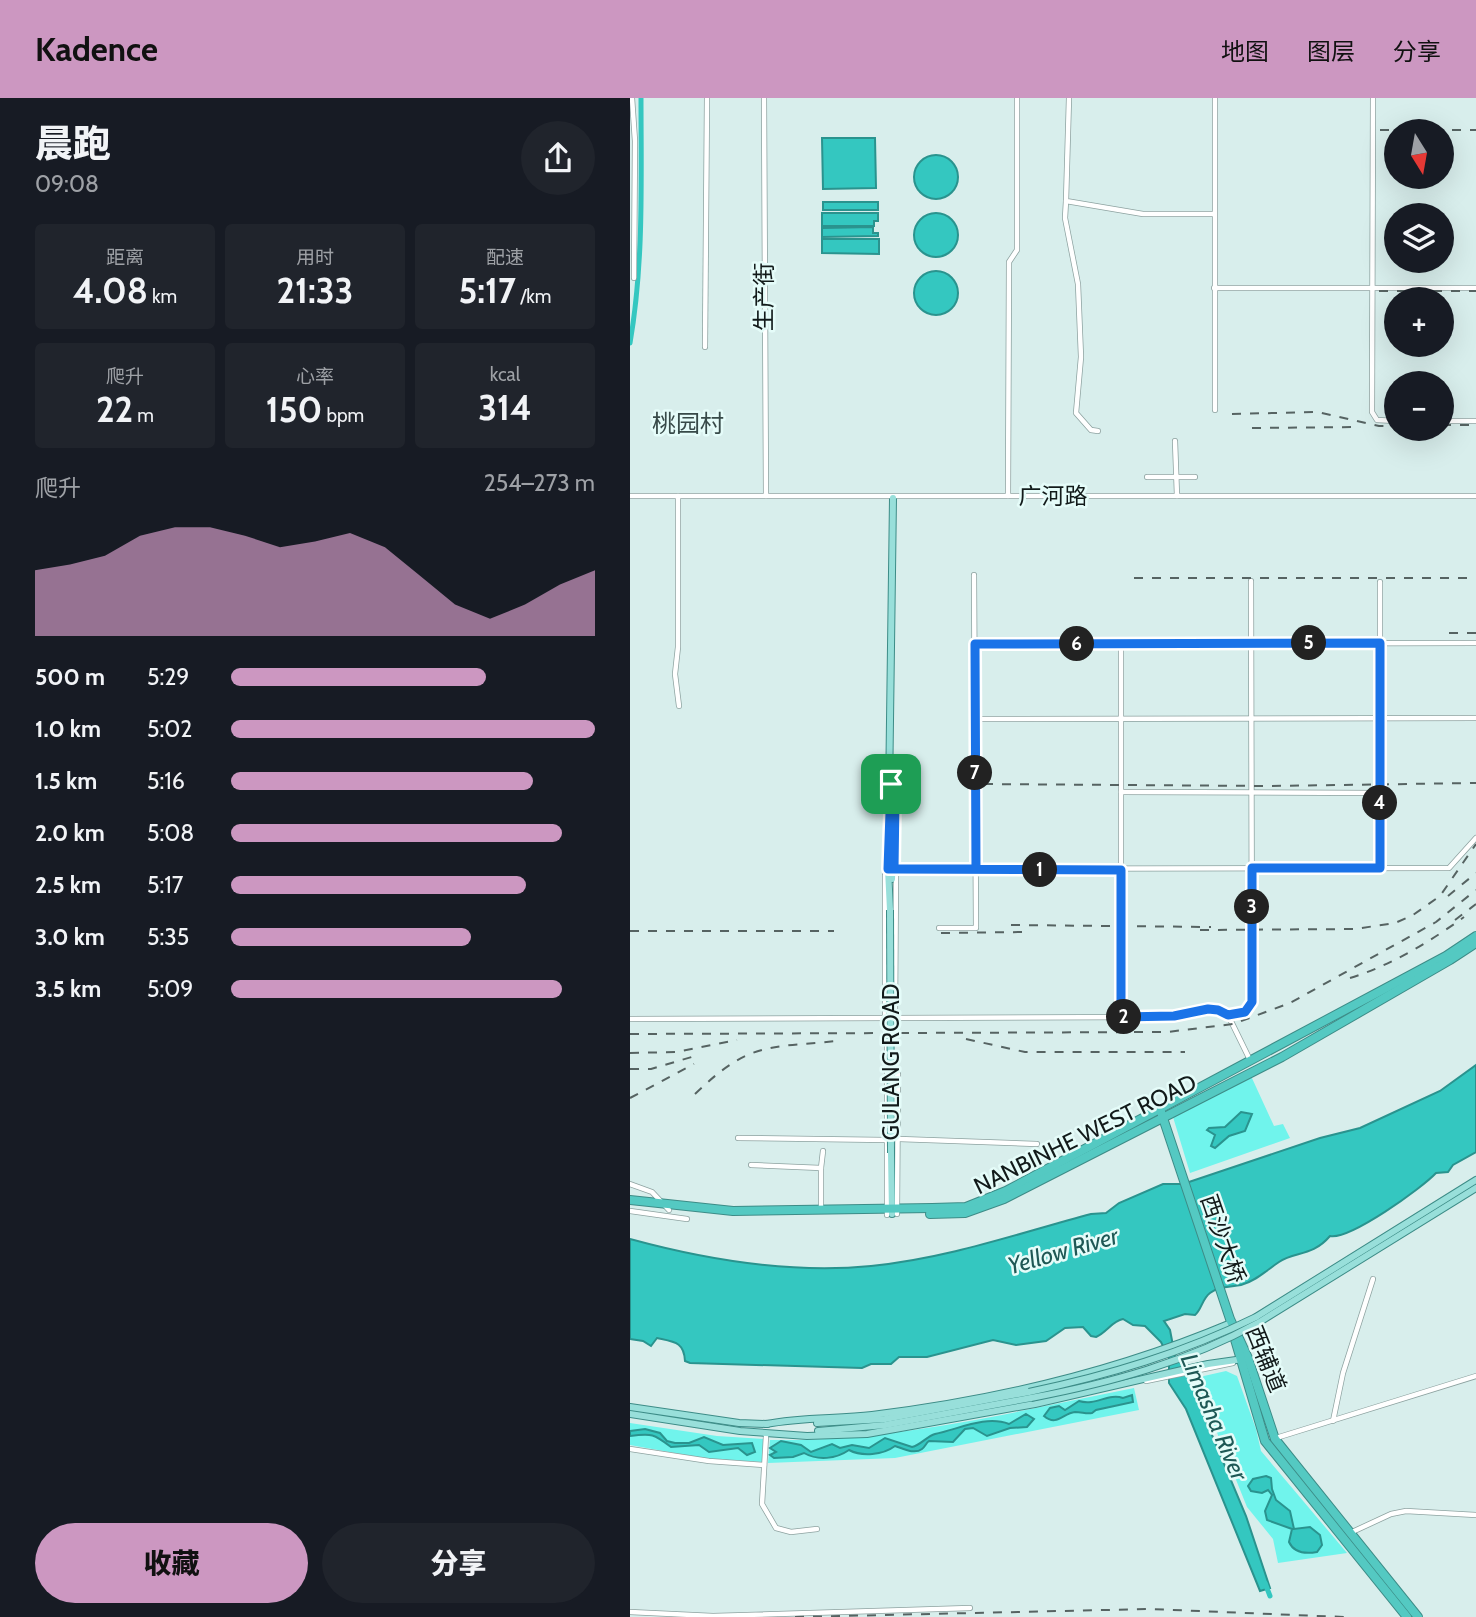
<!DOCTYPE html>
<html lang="zh">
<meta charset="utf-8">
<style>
body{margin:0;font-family:Cabin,"Noto Sans SC",sans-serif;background:#20242c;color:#f1f3f6;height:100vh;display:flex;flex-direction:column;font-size:26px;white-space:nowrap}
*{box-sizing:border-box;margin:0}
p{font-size:23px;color:#9ea1a6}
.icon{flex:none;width:38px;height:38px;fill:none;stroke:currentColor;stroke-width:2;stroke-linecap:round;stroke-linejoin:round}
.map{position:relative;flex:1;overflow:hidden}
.sheet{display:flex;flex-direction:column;background:#171b24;width:630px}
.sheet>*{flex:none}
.needle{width:46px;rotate:169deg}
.tools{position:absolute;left:754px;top:21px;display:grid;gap:14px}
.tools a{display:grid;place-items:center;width:70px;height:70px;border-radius:50%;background:#171b24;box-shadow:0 7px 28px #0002;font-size:35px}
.pin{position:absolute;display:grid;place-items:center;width:60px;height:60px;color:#fff;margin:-30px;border-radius:14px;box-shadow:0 4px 10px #0006}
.km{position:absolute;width:35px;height:35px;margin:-18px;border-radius:50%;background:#222;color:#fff;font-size:19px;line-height:35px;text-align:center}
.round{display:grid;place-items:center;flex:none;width:74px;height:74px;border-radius:37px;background:#20242c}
.overview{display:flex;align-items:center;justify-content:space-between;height:119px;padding:0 35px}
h1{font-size:38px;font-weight:800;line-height:52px}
.metrics{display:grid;grid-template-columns:repeat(3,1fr);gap:10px;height:119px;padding:7px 35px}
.metrics div{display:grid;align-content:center;border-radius:7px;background:#20242c;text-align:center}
.metrics b{font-size:35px;font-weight:800}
.metrics small{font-size:19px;font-weight:400}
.metrics p{font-size:19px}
.chart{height:196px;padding:14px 35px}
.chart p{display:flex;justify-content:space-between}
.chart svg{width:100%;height:126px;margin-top:7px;fill:#cc97c1;opacity:.7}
.cta{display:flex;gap:14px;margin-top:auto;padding:14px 35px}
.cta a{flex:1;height:80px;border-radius:42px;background:#cc97c1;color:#111;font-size:28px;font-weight:800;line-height:80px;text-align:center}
.cta a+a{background:#20242c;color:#f1f3f6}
ul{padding:0 35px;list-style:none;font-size:23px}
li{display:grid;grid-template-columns:112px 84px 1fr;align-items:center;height:52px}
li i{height:18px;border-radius:9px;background:#cc97c1}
header{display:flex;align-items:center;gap:42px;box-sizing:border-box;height:98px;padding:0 35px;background:#cc97c1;color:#111}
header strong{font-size:33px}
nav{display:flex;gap:38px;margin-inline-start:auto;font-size:24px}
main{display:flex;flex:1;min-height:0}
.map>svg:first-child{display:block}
.green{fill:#70f4ec}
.water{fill:#34c7c0;stroke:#2a938e;stroke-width:2}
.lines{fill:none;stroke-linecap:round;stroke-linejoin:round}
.river{stroke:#34c7c0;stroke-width:5}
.minor-casing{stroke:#8da2a0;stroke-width:6}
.major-casing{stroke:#3d8c87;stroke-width:8}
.highway-casing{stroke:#3d8c87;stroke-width:10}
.minor{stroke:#fff;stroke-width:4.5}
.major{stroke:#98dfda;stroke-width:6}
.highway{stroke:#54c9c2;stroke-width:8}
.rail{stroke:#566362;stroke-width:2;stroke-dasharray:9 9;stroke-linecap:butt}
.major-bridge-casing{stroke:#3d8c87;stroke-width:8;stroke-linecap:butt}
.major-bridge{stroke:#98dfda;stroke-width:6}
.route-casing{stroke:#fff;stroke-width:14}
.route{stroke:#1a73e8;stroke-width:9}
.labels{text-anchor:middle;stroke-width:5;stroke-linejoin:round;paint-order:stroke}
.street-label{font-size:23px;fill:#121a1a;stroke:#e5fcf9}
.neighbourhood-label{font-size:24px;fill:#384a49;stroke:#e5fcf9}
.water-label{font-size:24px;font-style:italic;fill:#1e5855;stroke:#e5fcf9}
</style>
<header>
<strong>Kadence</strong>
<nav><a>地图</a><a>图层</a><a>分享</a></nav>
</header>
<main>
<section class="sheet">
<div class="overview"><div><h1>晨跑</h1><p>09:08</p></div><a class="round"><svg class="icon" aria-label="share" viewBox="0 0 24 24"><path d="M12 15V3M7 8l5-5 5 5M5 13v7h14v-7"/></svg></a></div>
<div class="metrics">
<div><p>距离</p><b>4.08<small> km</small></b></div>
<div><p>用时</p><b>21:33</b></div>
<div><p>配速</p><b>5:17<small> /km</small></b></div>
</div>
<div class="metrics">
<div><p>爬升</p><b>22<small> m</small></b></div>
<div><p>心率</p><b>150<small> bpm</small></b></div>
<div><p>kcal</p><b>314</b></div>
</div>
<div class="chart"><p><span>爬升</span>254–273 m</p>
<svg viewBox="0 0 160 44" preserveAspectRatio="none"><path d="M0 44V21L10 19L20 16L30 9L40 6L50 6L60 9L70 13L80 11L90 8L100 13L110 23L120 33L130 38L140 33L150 26L160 21V44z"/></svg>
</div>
<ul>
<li><b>500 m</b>5:29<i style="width:70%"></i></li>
<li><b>1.0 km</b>5:02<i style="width:100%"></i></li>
<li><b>1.5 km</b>5:16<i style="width:83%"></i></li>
<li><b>2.0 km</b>5:08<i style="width:91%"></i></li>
<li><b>2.5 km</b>5:17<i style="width:81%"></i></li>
<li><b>3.0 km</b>5:35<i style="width:66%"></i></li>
<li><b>3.5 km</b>5:09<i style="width:91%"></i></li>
</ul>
<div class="cta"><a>收藏</a><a>分享</a></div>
</section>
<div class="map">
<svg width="846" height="1519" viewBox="0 0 846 1519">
<rect width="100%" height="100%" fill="#d8eeec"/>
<g class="green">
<path d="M621,978l23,50 9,-2 7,14 -100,35 -17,-56z"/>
<path d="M596,1273l11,5 19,53 5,22 86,102 -69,10 -5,-24 -26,-32 -52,-129z"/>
<path d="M504,1290l5,22 -244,48 -127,5 2,-23c123,2 243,-28 364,-52z"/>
<path d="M0,1325l87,13 48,3 -2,23 -55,-3 -78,-14z"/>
</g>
<g class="water">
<path d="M192,40h53l1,50 -53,1z"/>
<circle cx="306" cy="79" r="22"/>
<rect x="193" y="104" width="55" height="8"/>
<circle cx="306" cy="137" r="22"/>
<path d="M192,115h56v8h-4v5h-52z"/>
<path d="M243,129v6h5v3l-56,1v-9z"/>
<path d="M192,141h57v15l-57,-1z"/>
<circle cx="306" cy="195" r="22"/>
<path d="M846,967v87l-23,13 -5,7 -12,1c-14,15 -86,67 -106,63 -18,21 -35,15 -51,26 -12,8 -23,19 -38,23 -10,2 -22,1 -31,8 -8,6 -8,16 -15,22l-10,-1 -21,7 6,9 5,26 17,22 4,19 50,119 24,72 -10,3 -74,-182 -17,-26v-25l-8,-16 -16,-16 -12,-1 -10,-6c-11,2 -16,13 -27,18l-5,-1 -8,-9 -18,1 -19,13 -30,4 -23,-5 -66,17h-28l-8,7h-20l-9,4 -172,-5 -5,-2c-1,-19 -10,-19 -28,-23l-6,8 -8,-5 -13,-2v-100c77,21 161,35 241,27 78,-8 145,-32 220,-52l15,-1 13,-10 44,-19h20l137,-46 40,-10 80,-37z"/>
<path d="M611,1014l11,2 -7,17 -16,5 -14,12 -4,-2 4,-11 -8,-5 2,-2 16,-1z"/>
<path d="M502,1297l1,7 -37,8 -4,3c-6,1 -10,-1 -17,-1 -12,1 -18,15 -31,4l6,-8 9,-2 6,4 14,-9c17,5 29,-8 44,-3z"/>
<path d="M396,1316l8,5 -7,8 -17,1 -23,8 -14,-8 -8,1 -12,13 -24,-1c-3,2 -4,6 -7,8 -8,6 -20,-1 -27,-3 -12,9 -33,11 -46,4 -13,9 -31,11 -45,3l-11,4 -19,1 -4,-3 6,-3 -6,-4 11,-7 20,4 10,7 21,-8 8,4 12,-3 17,3 16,-10 27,9c9,-2 15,-11 23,-13 24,-5 51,-19 74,-10z"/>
<path d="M15,1331l15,4 7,8 8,2h14l15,-6 19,8 29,-2 3,9 -8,3 -9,-7 -29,4 -10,-7 -28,2c-17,-13 -19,-14 -41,-11v-5z"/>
<path d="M636,1378l5,2 1,11 4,11 14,11 4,18 16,-2 10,8 2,10 -5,7c-11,2 -23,1 -28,-10l3,-13 -25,-9 -2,-9 7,-16 -4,-5 -6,3 -11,-2 -3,-5 5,-7z"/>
</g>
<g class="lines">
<g class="river">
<path d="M0,245c14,-81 11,-163 11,-245"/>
<path d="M635,1485l5,13"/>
</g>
<g class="minor-casing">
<g id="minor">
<path d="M2,0l3,43 -1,137"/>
<path d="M134,0l2,398"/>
<path d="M439,0l-3,103 77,13h71"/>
<path d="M743,0l-1,314 5,8 19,1"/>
<path d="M436,103l-1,17 13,66 3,73 -5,56 15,17 7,1"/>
<path d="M584,190h262"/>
<path d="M75,249l2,-249"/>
<path d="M585,312v-312"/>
<path d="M812,323h34"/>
<path d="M545,343l2,55"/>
<path d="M517,379h48"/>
<path d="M0,398h846"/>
<path d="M48,398v151l-3,27 4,32"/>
<path d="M378,398l1,-234 8,-12v-152"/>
<path d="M750,484v286"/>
<path d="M345,546l501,-1"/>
<path d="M345,621l501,-1"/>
<path d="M491,694l259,1"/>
<path d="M260,771l559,-1 27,-30"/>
<path d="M264,771l2,4 -1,144"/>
<path d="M309,830h37l-2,-353"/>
<path d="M598,917l17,-3 7,-10 -1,-421"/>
<path d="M255,919v-142"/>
<path d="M491,919v-373"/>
<path d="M0,921l525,-2 53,-8 10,1 10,5 22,45"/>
<path d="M257,944v173"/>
<path d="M261,976h7l-1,140"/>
<path d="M108,1040l148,2"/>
<path d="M269,1041l138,5"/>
<path d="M121,1067l70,3v41"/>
<path d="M191,1070l2,-17"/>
<path d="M0,1086l22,8 17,18"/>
<path d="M0,1113l57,8"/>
<path d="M516,1283l87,-18"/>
<path d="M703,1323l10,-48 30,-94"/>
<path d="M136,1338l-4,68 14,24 15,4 26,-3"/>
<path d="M646,1340l200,-62"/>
<path d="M0,1351l79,12 55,4"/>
<path d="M720,1435l41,-19 15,-3 70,4"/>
<path d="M0,1514l83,4 257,-8"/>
</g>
</g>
<g class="major-casing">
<g id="major">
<path d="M262,781l3,-80 -3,-10"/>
<path d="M260,812l-2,-41 5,-371"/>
<path d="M261,1055l1,61"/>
<path d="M626,1219l220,-137"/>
<path d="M628,1225l218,-135"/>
<path d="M0,1309l109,16 28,1"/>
<path d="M0,1316l110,17 67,5 60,-2 168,-30 173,-40 35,-5"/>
<path d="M187,1325l68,-4 144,-27"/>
<path d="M136,1326c35,-7 71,-5 106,-9 123,-15 245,-44 359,-92"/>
<path d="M188,1333l67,-6 146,-27"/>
</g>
</g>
<g class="highway-casing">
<g id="highway">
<path d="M531,1014l69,207 18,39 27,81 143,178"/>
<path d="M0,1102l103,11 199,-3 34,-1 40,-16 440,-235 30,-20"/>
<path d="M300,1116l35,-1 39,-14 278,-142 168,-97 26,-17"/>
<path d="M604,1238l31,105 142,176"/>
</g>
</g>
<use href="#minor" class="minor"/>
<use href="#major" class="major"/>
<use href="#highway" class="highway"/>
<g class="rail">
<path d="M750,32h96"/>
<path d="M749,193h97"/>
<path d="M602,316l85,-2 62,14h17"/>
<path d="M812,327h34"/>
<path d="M622,330l105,-1"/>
<path d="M504,480h342"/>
<path d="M819,535h27"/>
<path d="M354,686l285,2 207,-3"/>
<path d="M818,798l28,-23"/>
<path d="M825,822l21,-16"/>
<path d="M381,827l200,2"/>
<path d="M570,832l155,-1 40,-6 18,-8 27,-19 36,-52"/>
<path d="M0,833h204"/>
<path d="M311,835l84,-1"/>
<path d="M720,880c40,-12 81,-37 114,-61"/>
<path d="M0,936l537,-2 66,-8 57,-21 146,-81 40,-32"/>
<path d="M336,941l59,13h160"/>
<path d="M0,955l46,-1 61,-12"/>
<path d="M0,971h21l44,-13"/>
<path d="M65,996c54,-52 71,-46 142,-53"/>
<path d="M0,1000l64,-34"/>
<path d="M165,1519l355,-8 194,8"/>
</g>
<g class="major-bridge-casing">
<g id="major-bridge">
<path d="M260,812l1,243"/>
<path d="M399,1294c80,-17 154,-39 227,-75"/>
<path d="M401,1300c79,-15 156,-36 227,-75"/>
</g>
</g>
<use href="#major-bridge" class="major-bridge"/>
</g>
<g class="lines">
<g class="route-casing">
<path id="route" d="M261,686l4,15 -1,70 227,1v147l53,-1 34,-7 10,1 10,5 17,-3 7,-10v-134h128v-225l-405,1 1,225h-88l3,-85"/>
</g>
<use href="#route" class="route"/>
</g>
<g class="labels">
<g class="street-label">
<text transform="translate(134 199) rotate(-90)" y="8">生产街</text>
<text x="423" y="406">广河路</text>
<text transform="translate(261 964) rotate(-90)" y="8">GULANG ROAD</text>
<text transform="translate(455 1036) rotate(-26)" y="8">NANBINHE WEST ROAD</text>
<text transform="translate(593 1141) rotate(71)" y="8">西沙大桥</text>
<text transform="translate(636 1261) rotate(68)" y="8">西辅道</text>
</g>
<g class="neighbourhood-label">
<text x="58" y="334">桃园村</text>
</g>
<g class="water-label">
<text transform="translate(433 1153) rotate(-16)" y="8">Yellow River</text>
<text transform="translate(584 1319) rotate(67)" y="8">Limasha River</text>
</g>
</g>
</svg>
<div class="tools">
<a><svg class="needle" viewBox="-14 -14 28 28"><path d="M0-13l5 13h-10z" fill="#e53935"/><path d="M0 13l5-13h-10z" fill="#9ea1a6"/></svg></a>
<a><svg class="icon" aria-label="layers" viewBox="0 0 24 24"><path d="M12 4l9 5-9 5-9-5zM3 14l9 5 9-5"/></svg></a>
<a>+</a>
<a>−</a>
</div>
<div class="pin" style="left:261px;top:686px;background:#1e9e55"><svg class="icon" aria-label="arrive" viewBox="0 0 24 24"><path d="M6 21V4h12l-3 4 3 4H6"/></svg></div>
<b class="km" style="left:410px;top:772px">1</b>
<b class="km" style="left:494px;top:919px">2</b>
<b class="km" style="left:622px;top:809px">3</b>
<b class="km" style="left:750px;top:705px">4</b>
<b class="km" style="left:679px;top:545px">5</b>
<b class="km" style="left:447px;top:546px">6</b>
<b class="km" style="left:345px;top:675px">7</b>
</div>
</main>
